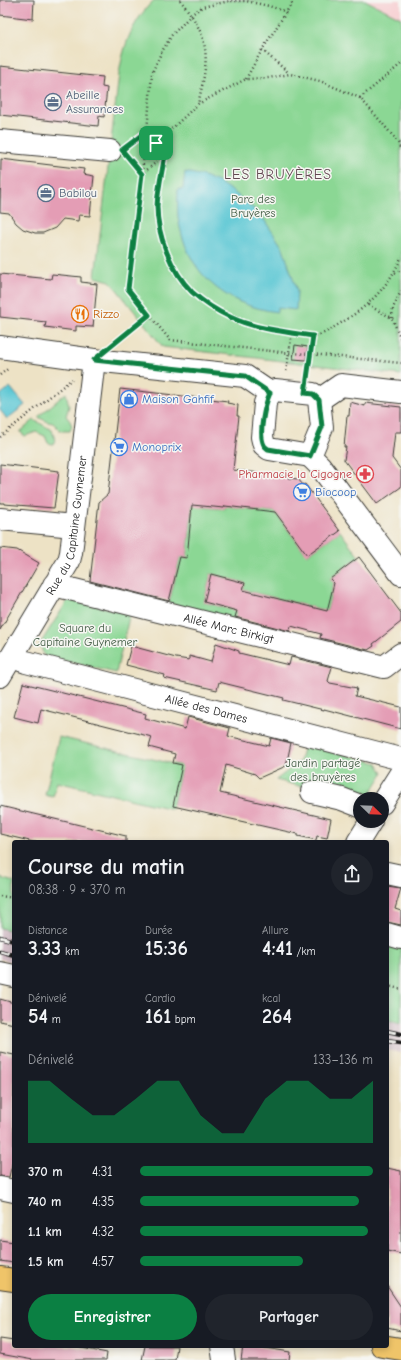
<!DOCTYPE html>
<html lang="fr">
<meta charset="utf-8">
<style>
body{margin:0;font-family:"Comic Neue",sans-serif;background:#20242c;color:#f1f3f6;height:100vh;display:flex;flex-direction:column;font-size:15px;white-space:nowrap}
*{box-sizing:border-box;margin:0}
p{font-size:13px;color:#9ea1a6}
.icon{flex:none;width:22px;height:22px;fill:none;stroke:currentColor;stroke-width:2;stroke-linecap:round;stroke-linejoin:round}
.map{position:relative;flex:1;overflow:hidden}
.sheet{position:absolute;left:12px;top:840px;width:377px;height:508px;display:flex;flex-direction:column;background:#171b24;border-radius:4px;box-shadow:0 2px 6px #0003}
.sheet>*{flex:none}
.needle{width:26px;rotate:113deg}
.fabs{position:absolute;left:353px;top:792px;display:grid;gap:8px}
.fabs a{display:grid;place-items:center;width:36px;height:36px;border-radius:50%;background:#171b24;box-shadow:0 2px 6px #0003;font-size:20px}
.pin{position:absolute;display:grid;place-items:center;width:34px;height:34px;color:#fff;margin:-17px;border-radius:8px;box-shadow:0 2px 6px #0006}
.round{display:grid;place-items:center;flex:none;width:42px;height:42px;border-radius:21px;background:#20242c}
.headline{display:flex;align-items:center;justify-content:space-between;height:68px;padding:0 16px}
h1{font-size:22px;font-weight:600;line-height:30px}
.stats{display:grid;grid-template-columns:repeat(3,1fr);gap:6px;height:68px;padding:4px 16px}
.stats div{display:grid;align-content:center}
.stats b{font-size:20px;font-weight:600}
.stats small{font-size:11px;font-weight:400}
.stats p{font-size:11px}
.chart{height:112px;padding:8px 16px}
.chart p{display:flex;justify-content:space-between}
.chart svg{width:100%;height:72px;margin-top:4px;fill:#0b8043;opacity:.7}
.primary-button{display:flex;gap:8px;margin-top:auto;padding:8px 16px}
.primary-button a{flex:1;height:46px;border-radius:24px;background:#0b8043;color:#fff;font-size:16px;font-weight:600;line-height:46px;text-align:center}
.primary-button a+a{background:#20242c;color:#f1f3f6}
ul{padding:0 16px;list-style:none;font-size:13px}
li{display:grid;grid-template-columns:64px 48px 1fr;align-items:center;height:30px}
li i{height:10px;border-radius:5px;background:#0b8043}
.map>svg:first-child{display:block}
.built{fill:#f7cfd2}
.industrial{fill:#d2bdc6}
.green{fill:#8bd794;stroke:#547a58}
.water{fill:#5bc7d4;stroke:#3c7278}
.building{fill:#e49db5}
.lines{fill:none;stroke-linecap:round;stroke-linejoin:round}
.minor-casing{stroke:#3b3a35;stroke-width:24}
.major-casing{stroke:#3b3a35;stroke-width:24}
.path{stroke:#3b3a35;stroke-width:2.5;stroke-dasharray:1 3;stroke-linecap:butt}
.minor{stroke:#fff;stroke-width:22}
.major{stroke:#efc469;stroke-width:22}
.rail-casing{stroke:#1c1c1c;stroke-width:4.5}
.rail{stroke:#f6f6f2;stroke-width:3;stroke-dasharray:9;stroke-linecap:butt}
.route-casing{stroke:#fff;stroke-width:8}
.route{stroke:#0b8043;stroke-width:5}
.labels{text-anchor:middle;stroke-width:3;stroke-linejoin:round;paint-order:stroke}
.service-label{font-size:12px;fill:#4e5e75;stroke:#f6f6f2;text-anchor:start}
.park-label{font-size:12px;fill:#435d46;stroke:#f6f6f2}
.food-label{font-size:12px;fill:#c56008;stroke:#f6f6f2;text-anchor:start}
.shop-label{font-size:12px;fill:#366cbe;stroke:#f6f6f2;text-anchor:start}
.health-label{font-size:12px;fill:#be3a42;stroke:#f6f6f2;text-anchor:end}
.street-label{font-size:12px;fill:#1c1c1c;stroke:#f6f6f2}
.quarter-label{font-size:14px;letter-spacing:1px;fill:#624952;stroke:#f6f6f2}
</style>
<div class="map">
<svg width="401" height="1360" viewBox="0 0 401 1360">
<rect width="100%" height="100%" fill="#f6f6f2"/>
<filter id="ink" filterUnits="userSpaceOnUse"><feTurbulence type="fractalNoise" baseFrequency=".025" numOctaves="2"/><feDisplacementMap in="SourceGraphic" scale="8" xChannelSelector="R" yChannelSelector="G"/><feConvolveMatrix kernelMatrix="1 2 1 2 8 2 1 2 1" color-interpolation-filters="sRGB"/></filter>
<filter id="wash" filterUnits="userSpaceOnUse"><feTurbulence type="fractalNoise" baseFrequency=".012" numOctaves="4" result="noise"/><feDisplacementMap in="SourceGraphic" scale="16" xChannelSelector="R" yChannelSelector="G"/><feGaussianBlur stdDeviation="0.9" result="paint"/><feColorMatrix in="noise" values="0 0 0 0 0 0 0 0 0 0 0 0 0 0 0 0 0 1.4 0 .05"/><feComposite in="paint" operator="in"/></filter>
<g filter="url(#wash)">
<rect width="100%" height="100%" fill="#ede2c5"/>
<path class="built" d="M365,0h36v18l-29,-15z"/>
<g class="industrial">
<path d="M0,928l14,3v32l-14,-4z"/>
<path d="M387,1020l14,3v30l-14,-3z"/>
</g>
<g class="green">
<path d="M154,0h211l36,18v357l-238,-28 -53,-66 -15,-4 24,-203c5,-30 13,-52 35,-74z"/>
<path d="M66,393l3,13 -3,10 4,5 2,5 -2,5h-9l-8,-8 -5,-1 -10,-5z"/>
<path d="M34,420l18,10 3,10 -2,4 -5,-1 -3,-7 -9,-4 -11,4 -5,-4z"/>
<path d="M194,493l7,13 23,2 1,-2 50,6 32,43 33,-24 19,26 -29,22 4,4 -7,28 -84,-21 2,-7 -34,-9 -7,28 33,9 -2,9 -66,-17 11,-46 7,1z"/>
<path d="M68,600l62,13 -14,60 -72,-17 -4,-12z"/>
<path d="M59,737l123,29 -10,43 -115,-27 -4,15 -8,-2z"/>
<path d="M304,744l73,19 6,10 -16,26 -7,2 -84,-21 24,-19z"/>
<path d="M0,878l14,4v49l-14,-3z"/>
<path d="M387,939l14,4v80l-14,-3z"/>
</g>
<g class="water">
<path d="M185,172l19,4 16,7 15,10 26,22 22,33 14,43 -1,19 -19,-2v4c-54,-7 -91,-40 -99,-95 -1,-9 0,-19 0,-28h5z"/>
<path d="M10,387l15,18 -18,14 -7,-9v-15z"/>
</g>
<g id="blocks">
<g class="building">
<path d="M0,0h34l-1,19 -33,-4z"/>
<path d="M0,66l103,11 -1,10 5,1 -3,29 -5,-1 -1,10 -98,-11z"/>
<path d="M1,159l83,10 -1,5 11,2 -4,40 -11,-1 -1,6 -15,-2 -8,9 -12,5h-8l-12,-4 -7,-6 -7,-10 -9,-1z"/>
<path d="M0,274l51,5 1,-5 29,3v5l16,2 -4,43 -17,-1v5l-31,-4 1,-5 -46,-5z"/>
<path d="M295,345l13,2 -2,13 -13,-1z"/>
<path d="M120,389l108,12 -1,2 11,2 -1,11h2l-6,54 55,6v2l10,1 5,6 2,-1 35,47 -33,24 -32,-43 -50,-6 -1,2 -32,-3 -5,53 -7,-1 -11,44 -79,-20 9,-79 9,-8z"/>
<path d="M350,402l15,4v-3l36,4v25h-6l-3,26 9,12v17l-24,17 -33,-44 2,-13h-2l3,-31h2z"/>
<path d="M0,464l59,7 -5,37 -50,-4v-1h-4z"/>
<path d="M0,548l17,2 22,13 -39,67z"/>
<path d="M359,557l42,56v9l-28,22 1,2 -6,4 -48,-12 1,-4 -30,-8 -1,5 -55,-14 2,-6 -33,-9 7,-28 34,9 -2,7 84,21 7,-28 -4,-4z"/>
<path d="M216,643l23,8v2l50,12 2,-8 41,10 -4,14 2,2 27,5 -2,8 46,11v22l-77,-20v1l-41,-10 1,-2 -65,-16 -2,8 -53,-12 1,-3 -39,-10 5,-19 45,12 13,2v-4l22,6z"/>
<path d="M23,683l123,31 -1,4 40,11 3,-12 42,11 -2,8 41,10 2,-8 20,5 -5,23 -27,12 -4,-4 -29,-9 -6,28 111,26 -4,19 -10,-2 -1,4 -18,-4v-2l-125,-28 9,-41 -9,-2 2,-9 -26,-7 3,-10 -111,-28 -3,14 -24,-6z"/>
<path d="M0,806l126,30v6h-92l-34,-8z"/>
<path d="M387,886l14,2 -6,21 6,2v14l-14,-3z"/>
<path d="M0,999l14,4v21l-14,-3z"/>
<path d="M0,1052l14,3v101l-5,21 -9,-1z"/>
<path d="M387,1168l14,3v83l-14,-3z"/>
<path d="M0,1240l14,2v21l-14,-2z"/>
<path d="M387,1286l14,21v24l-14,-3z"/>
<path d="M0,1339l14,2v5h57l36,7 -1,7h-73l-33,-6z"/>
<path d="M145,1346h32l-2,14h-33z"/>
<path d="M243,1346h11l36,6 -1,8h-48z"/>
</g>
</g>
</g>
<g filter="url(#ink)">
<use href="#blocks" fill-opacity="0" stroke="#3b3a35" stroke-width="1"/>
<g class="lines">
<g class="minor-casing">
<g id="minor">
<path d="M0,141l110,10"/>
<path d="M0,347l94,13 151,16 25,17"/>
<path d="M275,390l38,4 6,6 3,27 -12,29 -41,-7 -5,-4 -2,-8 3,-34 5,-10z"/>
<path d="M319,400l22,-15 60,7"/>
<path d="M310,456l10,10 81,108"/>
<path d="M0,519l74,7"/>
<path id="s1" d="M54,585l330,82 17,-13"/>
<path id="s2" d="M12,657l14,5 375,97"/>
<path id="s3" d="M0,676l69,-115 2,-8 23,-193"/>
<path d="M312,792l30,7 18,7"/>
<path d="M382,803l19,-30"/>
<path d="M358,842l13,-21"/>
<path d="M387,873l14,3"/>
<path d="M387,934l14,4"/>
<path d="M0,973l14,3"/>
<path d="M0,1188l14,3"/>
<path d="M222,1346l2,14"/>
</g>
</g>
<g class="major-casing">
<g id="major">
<path d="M0,1278l14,2"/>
<path d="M382,1346l19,3"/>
</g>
</g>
<g class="path">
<path d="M180,0c32,40 29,57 18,104"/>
<path d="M262,50l27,23"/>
<path d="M246,79l16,-29 32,-50"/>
<path d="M360,98l41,-34"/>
<path d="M147,131l18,24c-3,17 -7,33 -8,51 0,29 14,65 35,86 11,10 25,19 38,25 19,10 41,12 62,16l-6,39"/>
<path d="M128,145l19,-14 5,-58 9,-20 11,-18 20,-21 10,-7 28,-6h16l23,5 18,6"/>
<path d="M144,155l3,-23"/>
<path d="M128,158l14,16 23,-19"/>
<path d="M395,273l6,-3"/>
<path d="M368,305l24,13 9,21"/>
<path d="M392,318l1,-10 8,-17"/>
<path d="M292,333c6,1 15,4 21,3 8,0 16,-6 23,-10 29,-17 51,-36 65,-68"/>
<path d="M313,336l-2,18 90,9"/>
<path d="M116,342l33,-27"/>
<path d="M308,373l3,-19 -22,-1 -119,-13 -42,-51 16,-134 54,-51 48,-25 22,-1 22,-4 30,7 40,17 17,19 21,25 3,8"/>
<path d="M0,375l9,-7"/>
<path d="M0,437l72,-58"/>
<path d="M0,896l14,2"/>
<path d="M387,986l14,3"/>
</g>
<use href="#minor" class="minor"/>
<use href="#major" class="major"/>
<g class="rail-casing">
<g id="rail">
<path d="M0,937l14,4"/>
<path d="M0,951l14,4"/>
<path d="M387,1031l14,3"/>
<path d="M387,1041l14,2"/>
</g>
</g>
<use href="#rail" class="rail"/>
</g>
</g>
<g class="lines" filter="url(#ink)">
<g class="route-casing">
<path id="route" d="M147,131l18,24c-3,17 -7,33 -8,51 0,29 14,65 35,86 11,10 25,19 38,25 25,12 56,15 83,19l-8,57 8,1 6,6 3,27 -12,29 -42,-7c-1,-1 -3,-2 -4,-4 -6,-11 1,-41 6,-52l-25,-17 -151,-16 55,-45 -21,-26 14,-115 -20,-24z"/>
</g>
<use href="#route" class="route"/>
</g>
<defs>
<g id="office-ring" transform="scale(0.9)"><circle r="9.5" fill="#f6f6f2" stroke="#5c6f8a" stroke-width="1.5"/><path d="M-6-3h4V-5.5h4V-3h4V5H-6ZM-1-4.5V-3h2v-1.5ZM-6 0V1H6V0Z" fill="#5c6f8a"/></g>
<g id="restaurant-ring" transform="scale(0.9)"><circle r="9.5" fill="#f6f6f2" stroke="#e8710a" stroke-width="1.5"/><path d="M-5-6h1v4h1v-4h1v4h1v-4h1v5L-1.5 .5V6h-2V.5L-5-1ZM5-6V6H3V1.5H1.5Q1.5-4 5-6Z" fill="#e8710a"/></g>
<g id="shop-ring" transform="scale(0.9)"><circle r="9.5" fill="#f6f6f2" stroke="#3f7fe0" stroke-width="1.5"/><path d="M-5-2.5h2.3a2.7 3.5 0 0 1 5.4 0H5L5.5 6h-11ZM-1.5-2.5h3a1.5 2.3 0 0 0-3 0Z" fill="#3f7fe0"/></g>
<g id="supermarket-ring" transform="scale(0.9)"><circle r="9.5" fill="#f6f6f2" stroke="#3f7fe0" stroke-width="1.5"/><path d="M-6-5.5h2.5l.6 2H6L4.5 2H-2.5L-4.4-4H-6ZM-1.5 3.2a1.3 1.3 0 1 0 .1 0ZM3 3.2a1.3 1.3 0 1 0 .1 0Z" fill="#3f7fe0"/></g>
<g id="pharmacy-ring" transform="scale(0.9)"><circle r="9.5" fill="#f6f6f2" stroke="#e0444e" stroke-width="1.5"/><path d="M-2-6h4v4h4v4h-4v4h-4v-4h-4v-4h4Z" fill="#e0444e"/></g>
</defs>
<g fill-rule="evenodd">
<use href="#office-ring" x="53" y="102"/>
<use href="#office-ring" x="46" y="193"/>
<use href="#restaurant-ring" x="80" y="314"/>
<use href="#shop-ring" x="129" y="399"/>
<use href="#supermarket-ring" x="119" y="447"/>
<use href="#pharmacy-ring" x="365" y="474"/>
<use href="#supermarket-ring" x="302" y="492"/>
</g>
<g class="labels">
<g class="service-label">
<text x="66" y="99">Abeille<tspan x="66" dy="14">Assurances</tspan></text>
<text x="59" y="197">Babilou</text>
</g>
<g class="park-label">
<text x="253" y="203">Parc des<tspan x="253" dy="14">Bruyères</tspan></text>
<text x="85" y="632">Square du<tspan x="85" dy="14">Capitaine Guynemer</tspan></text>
<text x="323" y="767">Jardin partagé<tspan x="323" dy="14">des bruyères</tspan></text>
</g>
<g class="food-label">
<text x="93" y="318">Rizzo</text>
</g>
<g class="shop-label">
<text x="142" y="403">Maison Gahfif</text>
<text x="132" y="451">Monoprix</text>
<text x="315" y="496">Biocoop</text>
</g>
<g class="health-label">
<text x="352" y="478">Pharmacie la Cigogne</text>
</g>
<g class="street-label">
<text dy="4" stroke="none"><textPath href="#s3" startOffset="168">Rue du Capitaine Guynemer</textPath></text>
<text dy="4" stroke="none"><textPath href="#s1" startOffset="180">Allée Marc Birkigt</textPath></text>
<text dy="4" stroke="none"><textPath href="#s2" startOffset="201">Allée des Dames</textPath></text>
</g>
<g class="quarter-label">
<text x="278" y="179">LES BRUYÈRES</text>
</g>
</g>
</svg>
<div class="fabs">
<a><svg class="needle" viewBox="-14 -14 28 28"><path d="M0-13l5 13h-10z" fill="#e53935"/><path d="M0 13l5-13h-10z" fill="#9ea1a6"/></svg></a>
</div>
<div class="pin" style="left:156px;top:143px;background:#1e9e55"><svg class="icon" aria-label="arrive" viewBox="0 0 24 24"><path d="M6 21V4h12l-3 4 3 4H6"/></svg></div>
<section class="sheet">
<div class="headline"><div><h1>Course du matin</h1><p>08:38 · 9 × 370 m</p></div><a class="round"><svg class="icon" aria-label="share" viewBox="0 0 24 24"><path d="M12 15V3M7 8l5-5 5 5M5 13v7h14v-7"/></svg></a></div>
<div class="stats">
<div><p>Distance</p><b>3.33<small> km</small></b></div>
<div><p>Durée</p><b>15:36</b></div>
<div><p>Allure</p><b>4:41<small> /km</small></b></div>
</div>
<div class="stats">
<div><p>Dénivelé</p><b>54<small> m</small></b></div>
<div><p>Cardio</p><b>161<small> bpm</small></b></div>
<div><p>kcal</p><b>264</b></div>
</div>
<div class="chart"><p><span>Dénivelé</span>133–136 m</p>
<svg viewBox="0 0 160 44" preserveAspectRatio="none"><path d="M0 44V6L10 6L20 17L30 27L40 27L50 17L60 6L70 6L80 27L90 38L100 38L110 17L120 6L130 6L140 17L150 17L160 6V44z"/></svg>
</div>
<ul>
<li><b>370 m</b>4:31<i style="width:100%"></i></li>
<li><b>740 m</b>4:35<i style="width:94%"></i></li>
<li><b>1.1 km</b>4:32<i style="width:98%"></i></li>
<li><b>1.5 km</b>4:57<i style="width:70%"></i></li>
</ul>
<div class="primary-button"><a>Enregistrer</a><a>Partager</a></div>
</section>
</div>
